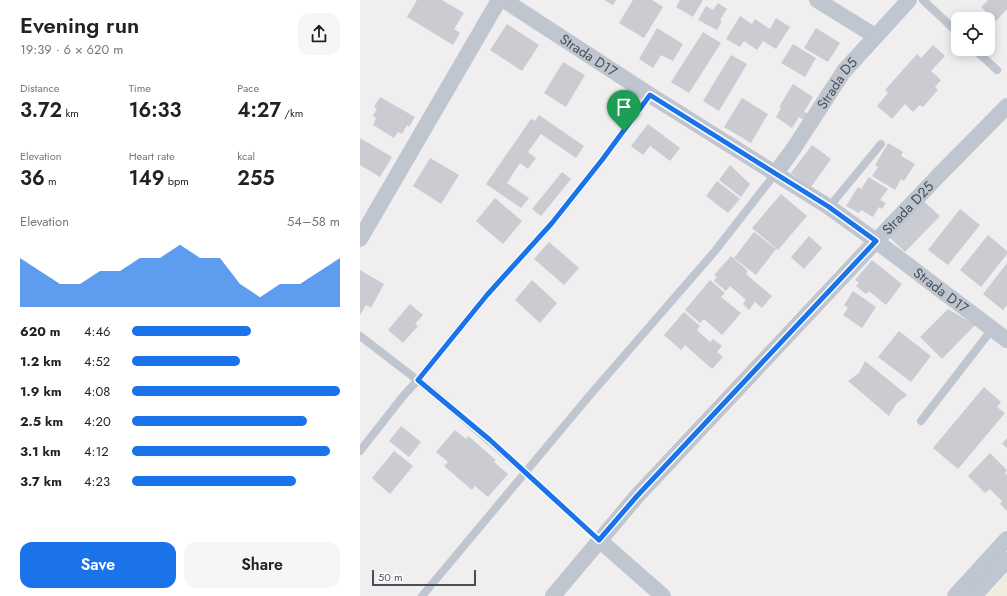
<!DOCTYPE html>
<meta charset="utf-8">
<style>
body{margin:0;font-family:Jost,sans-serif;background:#f6f6f6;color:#222;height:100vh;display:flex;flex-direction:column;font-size:15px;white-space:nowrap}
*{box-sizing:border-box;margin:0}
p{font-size:13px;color:#767676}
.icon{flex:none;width:22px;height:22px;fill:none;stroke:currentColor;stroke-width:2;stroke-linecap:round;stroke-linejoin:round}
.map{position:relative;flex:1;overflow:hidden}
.drawer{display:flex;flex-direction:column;background:#fff;width:360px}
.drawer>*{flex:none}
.tools{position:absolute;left:591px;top:12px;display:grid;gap:8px}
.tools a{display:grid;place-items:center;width:44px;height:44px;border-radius:8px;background:#fff;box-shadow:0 2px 10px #0003;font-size:20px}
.scale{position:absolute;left:12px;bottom:10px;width:104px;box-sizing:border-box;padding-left:4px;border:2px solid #474f59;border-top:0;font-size:11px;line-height:14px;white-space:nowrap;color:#474f59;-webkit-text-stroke:3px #fff;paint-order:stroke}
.pin{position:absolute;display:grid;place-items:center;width:34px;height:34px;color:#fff;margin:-41px -17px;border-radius:50% 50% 50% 0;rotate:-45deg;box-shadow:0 0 4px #0007}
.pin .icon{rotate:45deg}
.round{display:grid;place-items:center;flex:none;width:42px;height:42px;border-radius:12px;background:#f6f6f6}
.overview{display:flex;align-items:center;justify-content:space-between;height:68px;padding:0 20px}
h1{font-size:22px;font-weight:600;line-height:30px}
.metrics{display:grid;grid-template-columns:repeat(3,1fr);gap:6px;height:68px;padding:4px 20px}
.metrics div{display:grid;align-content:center}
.metrics b{font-size:20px;font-weight:600}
.metrics small{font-size:11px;font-weight:400}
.metrics p{font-size:11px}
.chart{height:112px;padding:8px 20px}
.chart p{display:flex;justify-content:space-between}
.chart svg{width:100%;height:72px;margin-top:4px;fill:#1a73e8;opacity:.7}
.action{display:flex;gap:8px;margin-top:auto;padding:8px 20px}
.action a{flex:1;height:46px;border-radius:12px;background:#1a73e8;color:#fff;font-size:16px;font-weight:600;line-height:46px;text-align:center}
.action a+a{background:#f6f6f6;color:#222}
ul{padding:0 20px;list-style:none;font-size:13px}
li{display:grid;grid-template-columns:64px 48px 1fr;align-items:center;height:30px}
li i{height:10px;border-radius:5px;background:#1a73e8}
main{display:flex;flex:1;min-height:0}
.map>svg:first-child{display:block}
.sand{fill:#f0eddf}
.building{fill:#cbccd2}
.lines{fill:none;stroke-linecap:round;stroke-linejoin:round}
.path{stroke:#7ac5a9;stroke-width:2.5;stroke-dasharray:3 2;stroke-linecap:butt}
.lane{stroke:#bfc6cf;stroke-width:8}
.street{stroke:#bfc6cf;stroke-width:16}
.route-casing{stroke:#fff;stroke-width:8}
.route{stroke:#1a73e8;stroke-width:5}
.labels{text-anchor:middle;stroke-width:3.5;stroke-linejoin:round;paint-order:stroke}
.street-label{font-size:14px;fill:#474f59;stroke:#fff}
</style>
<main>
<section class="drawer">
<div class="overview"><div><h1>Evening run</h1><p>19:39 · 6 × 620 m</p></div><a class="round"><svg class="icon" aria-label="share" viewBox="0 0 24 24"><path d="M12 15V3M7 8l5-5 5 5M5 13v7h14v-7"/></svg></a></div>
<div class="metrics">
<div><p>Distance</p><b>3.72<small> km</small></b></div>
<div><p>Time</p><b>16:33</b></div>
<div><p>Pace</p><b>4:27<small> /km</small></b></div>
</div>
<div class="metrics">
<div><p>Elevation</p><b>36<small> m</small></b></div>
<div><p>Heart rate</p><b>149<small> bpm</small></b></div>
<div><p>kcal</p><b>255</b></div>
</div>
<div class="chart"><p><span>Elevation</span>54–58 m</p>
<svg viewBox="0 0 160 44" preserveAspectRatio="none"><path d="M0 44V14L10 22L20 30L30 30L40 22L50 22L60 14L70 14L80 6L90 14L100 14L110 30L120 38L130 30L140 30L150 22L160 14V44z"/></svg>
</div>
<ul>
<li><b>620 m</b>4:46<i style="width:57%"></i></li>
<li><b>1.2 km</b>4:52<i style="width:52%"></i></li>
<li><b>1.9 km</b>4:08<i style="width:100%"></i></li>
<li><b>2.5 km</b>4:20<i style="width:84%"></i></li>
<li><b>3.1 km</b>4:12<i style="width:95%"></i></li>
<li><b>3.7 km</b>4:23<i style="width:79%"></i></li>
</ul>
<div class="action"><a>Save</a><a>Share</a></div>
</section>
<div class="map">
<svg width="647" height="596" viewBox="0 0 647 596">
<rect width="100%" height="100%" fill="#f0eeee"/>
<path class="sand" d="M647,573v23h-20z"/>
<g class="building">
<path d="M57,0h25l22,13 -10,16 6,4 -7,12 -46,-28z"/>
<path d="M244,0h12l-3,5z"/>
<path d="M273,0h19l11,7 -19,31 -25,-15z"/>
<path d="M320,0h23l-10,17 -17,-10z"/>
<path d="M628,0h19v9l-11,12 -15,-14z"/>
<path d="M358,3l9,6 -7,11 2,1 -5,9 -19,-10 8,-14 7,4z"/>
<path d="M380,16l12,8 3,-5 15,10 6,-11 14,9 -14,22 -13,-8 -6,9 -13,-9 -4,6 -14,-8z"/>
<path d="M147,24l32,21 -17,26 -32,-21z"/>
<path d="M297,28l26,16 -10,17 -12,-6 -8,13 -14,-9z"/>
<path d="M456,28l24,15 -12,19 -24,-14z"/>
<path d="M343,32l18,11 -32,50 -18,-11z"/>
<path d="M433,44l23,14 -11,19 -24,-14z"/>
<path d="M573,45l12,11 -14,15 10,9 -6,7 3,3 -15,17 -3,-2 -7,7 -8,-8 -13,15 -15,-13 11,-13 -3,-3 32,-36 4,4z"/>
<path d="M371,55l16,9 -28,47 -16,-10z"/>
<path d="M203,62l22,13 -19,32 -22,-14z"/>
<path d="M433,84l20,13 -9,15 4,2 -4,6 -5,-3 -7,11 -16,-11 5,-9 -2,-1z"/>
<path d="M20,97l35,20 -6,10 -2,-2 -5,9 -4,-2 -4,6 -21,-13 3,-7 -3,-2 4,-7 -3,-2z"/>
<path d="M382,98l26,16 -17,29 -27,-16z"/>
<path d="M179,115l45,31 -8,12 -35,-24 -13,18 8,6 -8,11 -8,-6 -13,20 22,15 -8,10 -35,-24 45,-65 4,2z"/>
<path d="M288,124l32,24 -10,13 -20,-15 -7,9 -12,-9z"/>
<path d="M0,138l32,19 -12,20 -20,-12z"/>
<path d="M528,143l15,9 -2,4 14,8 -11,17 -3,-2 -6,11 -23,-14 6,-9 -3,-2z"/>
<path d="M452,145l19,14 -20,28 -20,-14z"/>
<path d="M70,158l29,17 -18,29 -28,-18z"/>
<path d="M370,165l20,19 -9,13 -22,-17z"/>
<path d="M202,172l9,7 -30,37 -9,-7z"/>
<path d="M509,177l19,12 -8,11 6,3 -4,6 -3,-2 -6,10 -12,-7 -2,3 -13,-7 12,-19 3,2z"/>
<path d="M357,181l23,18 -12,14 -22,-17z"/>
<path d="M421,194l26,22 -29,34 -26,-22z"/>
<path d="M135,198l27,23 -19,23 -27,-23z"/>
<path d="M560,198l20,18 -35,36 -19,-18z"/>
<path d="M600,209l20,16 -32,40 -20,-15z"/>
<path d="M394,232l22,17 -20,26 -22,-17z"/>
<path d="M628,235l19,16v3l-26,33 -21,-17z"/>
<path d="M449,236l13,12 -18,21 -13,-12z"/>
<path d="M189,242l30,26 -15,17 -30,-26z"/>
<path d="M371,256l17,15 -2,3 26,22 -10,12 -7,-6 -6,8 -6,-6 3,-4 -16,-14 -4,5 -12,-10 3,-4 -3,-2z"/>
<path d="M512,260l30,24 -16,21 -17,-14 -3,3 -10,-8 3,-3 -4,-3z"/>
<path d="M647,263v42l-4,5 -20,-16z"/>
<path d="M0,270l24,14 -13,24 -5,-3 -6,10z"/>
<path d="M172,280l25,23 -17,20 -25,-23z"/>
<path d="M350,280l15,13 -4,4 20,16 -19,22 -18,-16 -4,4 -15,-13z"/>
<path d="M493,291l23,16 -14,21 -19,-13 5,-7 -4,-3z"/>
<path d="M50,304l13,11 -8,9 3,2 -15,17 -15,-13z"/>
<path d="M588,309l27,16 -33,34 -22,-22z"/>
<path d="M324,312l16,14 -3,4 13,12 3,-3 9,7 -5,6 6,5 -11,12 -27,-24 -4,5 -17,-15z"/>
<path d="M539,331l32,25 -20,26 -33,-25z"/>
<path d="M505,361l42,34 -11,9 -7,12 -41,-35 11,-8z"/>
<path d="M624,387l17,15 -4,5 8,6 -47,56 -25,-21z"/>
<path d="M41,426l20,16 -12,15 -20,-16z"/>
<path d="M95,430l11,9 2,-3 28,24 -2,2 14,12 -20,23 -13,-11 -3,4 -28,-24 4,-4 -12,-10z"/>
<path d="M647,438v10l-5,-4z"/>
<path d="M34,451l19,15 -23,28 -18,-16z"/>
<path d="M630,453l17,17 -2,3 2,2v36l-7,-7 2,-3 -12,-12 -5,4 -17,-17z"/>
</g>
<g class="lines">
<path class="path" d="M172,479l57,52"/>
<g class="lane">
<path d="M563,0l35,33"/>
<path d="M614,49l23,21"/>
<path d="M469,207l52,-63"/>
<path d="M0,336l73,56 92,80"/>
<path d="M561,421l72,-93"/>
<path d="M0,451l44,-56 14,-15 69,-85 65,-72 50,-63 48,-65"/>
<path d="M62,596l168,-201 125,-144 60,-77"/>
</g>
<g class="street">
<path id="s1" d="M144,0l146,95 179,112 47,34 131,99"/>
<path d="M457,0l58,36"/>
<path id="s2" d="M415,174l19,-26 50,-77 65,-71"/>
<path d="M0,239l139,-239"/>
<path d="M239,540l64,56"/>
<path id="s3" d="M193,596l84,-100 239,-255 64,-67 67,-68"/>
<path d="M595,596l52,-57"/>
<path d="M614,596l33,-36"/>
</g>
</g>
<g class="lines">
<g class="route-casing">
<path id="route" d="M290,95l179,112 47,34 -239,255 -38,44 -109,-100 -72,-60 69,-85 65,-72 50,-63z"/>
</g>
<use href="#route" class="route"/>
</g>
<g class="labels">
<g class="street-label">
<text dy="5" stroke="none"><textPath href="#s1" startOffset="101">Strada D17</textPath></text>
<text dy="5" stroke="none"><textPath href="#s2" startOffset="110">Strada D5</textPath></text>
<text dy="5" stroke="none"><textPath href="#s3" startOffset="526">Strada D25</textPath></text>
<text dy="5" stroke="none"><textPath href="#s1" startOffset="525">Strada D17</textPath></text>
</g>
</g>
</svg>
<div class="tools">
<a><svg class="icon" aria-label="locate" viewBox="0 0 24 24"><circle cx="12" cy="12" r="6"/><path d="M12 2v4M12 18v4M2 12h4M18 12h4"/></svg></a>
</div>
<div class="scale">50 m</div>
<div class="pin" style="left:264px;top:131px;background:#1e9e55"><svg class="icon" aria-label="arrive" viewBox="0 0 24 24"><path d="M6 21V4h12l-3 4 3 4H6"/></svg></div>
</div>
</main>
